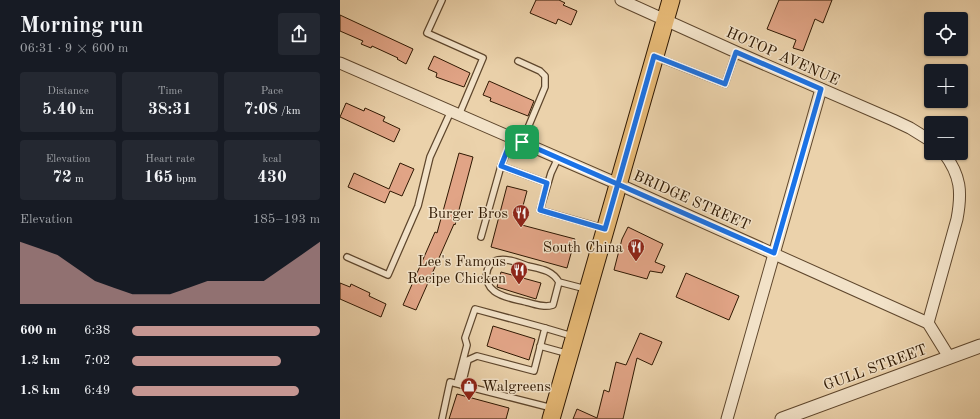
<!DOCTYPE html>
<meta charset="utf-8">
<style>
body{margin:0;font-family:"Old Standard TT",serif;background:#242831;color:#f1f3f6;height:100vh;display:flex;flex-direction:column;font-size:15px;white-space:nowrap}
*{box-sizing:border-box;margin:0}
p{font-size:13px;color:#9ea1a6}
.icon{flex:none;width:22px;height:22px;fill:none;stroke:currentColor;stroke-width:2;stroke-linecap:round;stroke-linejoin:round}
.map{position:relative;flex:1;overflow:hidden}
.drawer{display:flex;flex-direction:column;background:#171b24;width:340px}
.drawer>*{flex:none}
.fabs{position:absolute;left:584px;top:12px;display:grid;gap:8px}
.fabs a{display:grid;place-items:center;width:44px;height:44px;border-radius:4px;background:#171b24;box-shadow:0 1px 3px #0004;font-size:20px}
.pin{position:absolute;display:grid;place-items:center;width:34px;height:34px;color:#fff;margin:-17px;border-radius:8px;box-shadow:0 2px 6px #0006}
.round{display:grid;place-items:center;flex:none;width:42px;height:42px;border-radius:4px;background:#242831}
.headline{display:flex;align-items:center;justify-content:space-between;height:68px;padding:0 20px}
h1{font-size:22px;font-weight:800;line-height:30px}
.figures{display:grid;grid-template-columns:repeat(3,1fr);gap:6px;height:68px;padding:4px 20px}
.figures div{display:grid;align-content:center;border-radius:4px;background:#242831;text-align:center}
.figures b{font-size:17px;font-weight:800}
.figures small{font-size:11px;font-weight:400}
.figures p{font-size:11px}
.chart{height:112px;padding:8px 20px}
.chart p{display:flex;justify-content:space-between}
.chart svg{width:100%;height:72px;margin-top:4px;fill:#c59692;opacity:.7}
ul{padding:0 20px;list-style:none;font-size:13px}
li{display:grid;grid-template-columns:64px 48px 1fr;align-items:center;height:30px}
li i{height:10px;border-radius:5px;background:#c59692}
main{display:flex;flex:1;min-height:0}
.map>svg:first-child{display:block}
.building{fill:#e1a486;stroke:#2f1802}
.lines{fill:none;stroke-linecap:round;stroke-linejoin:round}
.service-casing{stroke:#5e462c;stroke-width:8}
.minor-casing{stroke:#5e462c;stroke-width:13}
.tertiary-casing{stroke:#5e462c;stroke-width:15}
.primary-casing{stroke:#2f1802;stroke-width:19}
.service{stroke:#f2e2c8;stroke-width:5.5}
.minor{stroke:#f2e2c8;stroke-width:11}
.tertiary{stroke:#f2e2c8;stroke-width:13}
.primary{stroke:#e6b976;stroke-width:17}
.route-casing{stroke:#fff;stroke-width:8}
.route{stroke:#1a73e8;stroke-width:5}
.labels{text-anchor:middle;stroke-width:3;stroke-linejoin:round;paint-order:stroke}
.street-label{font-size:15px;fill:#2f1802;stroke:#f2e2c8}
.poi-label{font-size:15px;fill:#2f1802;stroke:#f2e2c8;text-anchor:end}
</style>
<main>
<section class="drawer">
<div class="headline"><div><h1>Morning run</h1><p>06:31 · 9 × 600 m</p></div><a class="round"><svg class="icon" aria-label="share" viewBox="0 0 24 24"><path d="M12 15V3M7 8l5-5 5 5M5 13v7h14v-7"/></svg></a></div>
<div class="figures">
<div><p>Distance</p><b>5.40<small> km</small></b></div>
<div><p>Time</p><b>38:31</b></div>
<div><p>Pace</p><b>7:08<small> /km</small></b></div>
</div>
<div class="figures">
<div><p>Elevation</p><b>72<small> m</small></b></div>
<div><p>Heart rate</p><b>165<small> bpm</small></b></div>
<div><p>kcal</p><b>430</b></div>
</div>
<div class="chart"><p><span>Elevation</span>185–193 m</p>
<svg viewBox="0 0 160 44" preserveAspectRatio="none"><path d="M0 44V6L10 10L20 14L30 22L40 30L50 34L60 38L70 38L80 38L90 34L100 30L110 30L120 30L130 30L140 22L150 14L160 6V44z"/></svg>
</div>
<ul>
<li><b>600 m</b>6:38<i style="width:100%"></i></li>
<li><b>1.2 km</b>7:02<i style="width:79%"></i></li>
<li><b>1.8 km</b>6:49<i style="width:89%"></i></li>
</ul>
</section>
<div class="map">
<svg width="640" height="419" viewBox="0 0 640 419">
<rect width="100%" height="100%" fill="#ebd2ab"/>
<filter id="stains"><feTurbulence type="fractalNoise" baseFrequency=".005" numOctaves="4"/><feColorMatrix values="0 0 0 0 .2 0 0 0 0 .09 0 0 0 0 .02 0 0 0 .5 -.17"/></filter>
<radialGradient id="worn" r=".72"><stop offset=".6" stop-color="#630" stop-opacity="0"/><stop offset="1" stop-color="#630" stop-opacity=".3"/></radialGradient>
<g class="building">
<path d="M196,0h23l6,3 -2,2 14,6 -6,14 -13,-6 -2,5 -26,-11z"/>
<path d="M439,0h53l-9,23 -8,-4 -12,32 -10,-3 3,-8 -29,-11z"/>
<path d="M0,15l73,34 -7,15 -9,-5 1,-1 -26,-12 -1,2 -10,-4 2,-3 -23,-10z"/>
<path d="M94,56l36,17 -6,14 -28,-10 1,-4 -9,-4z"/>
<path d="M149,81l45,20 -6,15 -38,-15 1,-3 -8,-3z"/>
<path d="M6,103l18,8 1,-3 20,9 -2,4 17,8 -6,13 -54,-25z"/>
<path d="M119,153l14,4 -18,68 -1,-1 -38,86 -13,-5 32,-73 2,1z"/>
<path d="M60,163l14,6 -12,27 -12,-5 -5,12 -37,-16 6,-14 35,16z"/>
<path d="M167,186l20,5 -9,33 57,15 -8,29 -76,-21z"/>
<path d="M288,227l35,17 -8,18 10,4 -3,7 -12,-2 -3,8 -33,-9 8,-31z"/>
<path d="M161,272l40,11 -5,16 -39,-12z"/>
<path d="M346,273l53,23 -10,24 -53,-23z"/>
<path d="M0,283l10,4 1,-3 19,9 -1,3 17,8 -5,13 -41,-18z"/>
<path d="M153,326l42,13 -6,21 -42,-14z"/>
<path d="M300,333l22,9 -10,23 -15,-7 -14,61h-50l4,-10 20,9 7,-28 5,2 7,-30 10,3z"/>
<path d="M117,394l52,14 -3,11h-57z"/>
</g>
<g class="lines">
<g class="service-casing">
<g id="service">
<path d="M102,0l-15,33 56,25 -24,57"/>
<path d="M316,57l69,27 11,-32"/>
<path d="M178,61l22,10 5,5v11l-23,55"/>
<path d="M218,158l-7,15 -11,37 63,18"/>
<path d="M161,166l46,17"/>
<path d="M141,237l20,-71 12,-28"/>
<path d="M7,257l41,18 30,-69 12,-49 21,-46"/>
<path d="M219,282c-7,-12 -18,-13 -31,-16 -9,-3 -20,-8 -30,-6 -14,3 -15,23 -4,31 9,7 21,8 32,11 9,2 17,6 27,3l6,-23 27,7"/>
<path d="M205,328l27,8"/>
<path d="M200,346l29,8"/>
<path d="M117,383l10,-38 -2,-7 10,-29 70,19 -11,43 -57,-15 -9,4 -6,25"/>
<path d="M102,419l8,-37 102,26"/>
</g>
</g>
<g class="minor-casing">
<g id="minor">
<path d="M281,0l115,52 157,68 17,8 21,13"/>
<path d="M0,63l278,121 310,139 21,34"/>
<path d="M588,323l29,-104c5,-27 4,-43 -13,-66"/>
<path d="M387,419l94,-330"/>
</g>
</g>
<g class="tertiary-casing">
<path id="tertiary" d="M442,419l198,-73"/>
</g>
<g class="primary-casing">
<path id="primary" d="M211,419l120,-419"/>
</g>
<use href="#service" class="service"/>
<use href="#minor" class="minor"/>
<use href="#tertiary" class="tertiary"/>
<use href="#primary" class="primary"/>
</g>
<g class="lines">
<g class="route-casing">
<path id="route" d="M182,142l-10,-4 -11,28 46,17 -7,27 65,19 16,-56 33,-117 71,28 11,-32 85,37 -47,164 -252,-111"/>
</g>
<use href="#route" class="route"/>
</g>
<defs>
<g id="restaurant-pin" transform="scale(0.9)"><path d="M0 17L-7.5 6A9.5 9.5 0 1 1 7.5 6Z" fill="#8f2418" stroke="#f2e2c8"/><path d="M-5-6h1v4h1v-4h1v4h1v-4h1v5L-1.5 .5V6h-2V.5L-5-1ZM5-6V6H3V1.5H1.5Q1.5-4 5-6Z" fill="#fff"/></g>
<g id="shop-pin" transform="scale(0.9)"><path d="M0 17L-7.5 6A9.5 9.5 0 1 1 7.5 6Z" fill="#8f2418" stroke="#f2e2c8"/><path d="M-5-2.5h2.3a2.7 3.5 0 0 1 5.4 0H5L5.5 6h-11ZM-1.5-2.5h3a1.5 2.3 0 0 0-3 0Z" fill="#fff"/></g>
</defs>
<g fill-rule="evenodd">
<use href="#restaurant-pin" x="181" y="213"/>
<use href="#restaurant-pin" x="296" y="247"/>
<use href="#restaurant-pin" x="179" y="270"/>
<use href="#shop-pin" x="129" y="386"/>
</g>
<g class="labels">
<g class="street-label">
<text transform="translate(443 56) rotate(24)" y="5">HOTOP AVENUE</text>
<text transform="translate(352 200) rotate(24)" y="5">BRIDGE STREET</text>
<text transform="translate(535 367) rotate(-20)" y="5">GULL STREET</text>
</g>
<g class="poi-label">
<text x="168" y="218">Burger Bros</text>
<text x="283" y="252">South China</text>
<text x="166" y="266">Lee's Famous<tspan x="166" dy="17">Recipe Chicken</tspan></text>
<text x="142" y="391" text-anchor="start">Walgreens</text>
</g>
</g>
<rect width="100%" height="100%" filter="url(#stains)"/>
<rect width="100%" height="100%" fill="url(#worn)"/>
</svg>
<div class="fabs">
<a><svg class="icon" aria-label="locate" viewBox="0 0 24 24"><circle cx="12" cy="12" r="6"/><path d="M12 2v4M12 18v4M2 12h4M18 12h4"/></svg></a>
<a>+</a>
<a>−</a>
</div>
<div class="pin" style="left:182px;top:142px;background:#1e9e55"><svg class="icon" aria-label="arrive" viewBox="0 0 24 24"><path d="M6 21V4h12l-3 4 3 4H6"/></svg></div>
</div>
</main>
